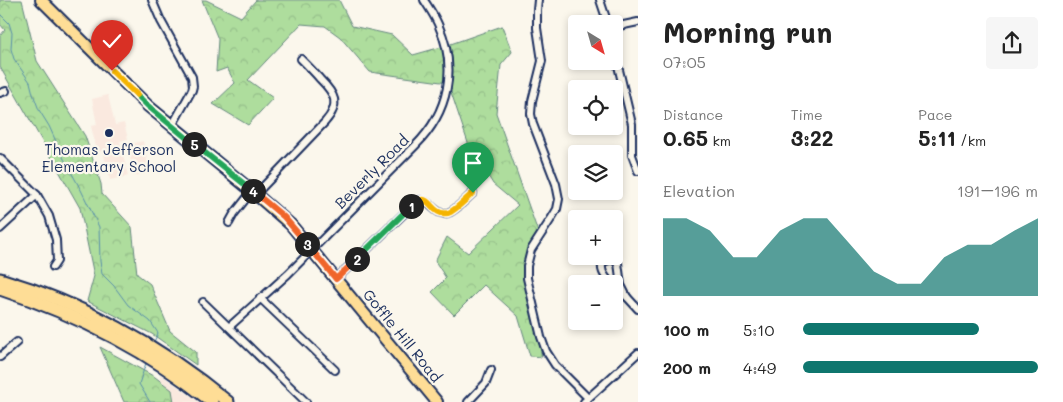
<!DOCTYPE html>
<meta charset="utf-8">
<style>
body{margin:0;font-family:Mali,sans-serif;background:#f6f6f6;color:#222;height:100vh;display:flex;flex-direction:column;font-size:19px;white-space:nowrap}
*{box-sizing:border-box;margin:0}
p{font-size:16px;color:#767676}
.icon{flex:none;width:28px;height:28px;fill:none;stroke:currentColor;stroke-width:2;stroke-linecap:round;stroke-linejoin:round}
.map{position:relative;flex:1;overflow:hidden}
.panel{display:flex;flex-direction:column;background:#fff;width:425px}
.panel>*{flex:none}
.needle{width:32px;rotate:143deg}
.fabs{position:absolute;left:568px;top:15px;display:grid;gap:10px}
.fabs a{display:grid;place-items:center;width:55px;height:55px;border-radius:5px;background:#fff;box-shadow:0 2px 8px #0003;font-size:25px}
.pin{position:absolute;display:grid;place-items:center;width:42px;height:42px;color:#fff;margin:-51px -21px;border-radius:50% 50% 50% 0;rotate:-45deg;box-shadow:0 0 5px #0007}
.pin .icon{rotate:45deg}
.km{position:absolute;width:25px;height:25px;margin:-12px;border-radius:50%;background:#222;color:#fff;font-size:14px;line-height:25px;text-align:center}
.round{display:grid;place-items:center;flex:none;width:52px;height:52px;border-radius:5px;background:#f6f6f6}
.head{display:flex;align-items:center;justify-content:space-between;height:85px;padding:0 25px}
h1{font-size:28px;font-weight:700;line-height:38px}
.stats{display:grid;grid-template-columns:repeat(3,1fr);gap:8px;height:85px;padding:5px 25px}
.stats div{display:grid;align-content:center}
.stats b{font-size:21px;font-weight:700}
.stats small{font-size:14px;font-weight:400}
.stats p{font-size:14px}
.chart{height:140px;padding:10px 25px}
.chart p{display:flex;justify-content:space-between}
.chart svg{width:100%;height:90px;margin-top:5px;fill:#0f766e;opacity:.7}
ul{padding:0 25px;list-style:none;font-size:16px}
li{display:grid;grid-template-columns:80px 60px 1fr;align-items:center;height:38px}
li i{height:12px;border-radius:6px;background:#0f766e}
main{display:flex;flex:1;min-height:0}
.map>svg:first-child{display:block}
.built{fill:#fae9df}
.forest{fill:url(#forest-crowns);stroke:#64867e}
.lines{fill:none;stroke-linecap:round;stroke-linejoin:round}
.stream{stroke:#588fab;stroke-width:1}
.street-casing{stroke:#1b2f5e;stroke-width:10}
.primary-casing{stroke:#1b2f5e;stroke-width:14}
.highway-casing{stroke:#1b2f5e;stroke-width:15}
.street{stroke:#fbf7ec;stroke-width:6}
.primary{stroke:#fedd96;stroke-width:10}
.highway{stroke:#fedd96;stroke-width:11}
.split-1-casing{stroke:#fff;stroke-width:10}
.split-2-casing{stroke:#fff;stroke-width:10}
.split-3-casing{stroke:#fff;stroke-width:10}
.split-4-casing{stroke:#fff;stroke-width:10}
.split-5-casing{stroke:#fff;stroke-width:10}
.split-6-casing{stroke:#fff;stroke-width:10}
.split-7-casing{stroke:#fff;stroke-width:10}
.split-1{stroke:#f5b400;stroke-width:6}
.split-2{stroke:#22a559;stroke-width:6}
.split-3{stroke:#f0652b;stroke-width:6}
.split-4{stroke:#f0652b;stroke-width:6}
.split-5{stroke:#22a559;stroke-width:6}
.split-6{stroke:#22a559;stroke-width:6}
.split-7{stroke:#f5b400;stroke-width:6}
.poi-dot{fill:#1b2f5e;stroke:#fbf7ec;stroke-width:2}
.labels{text-anchor:middle;stroke-width:4.5;stroke-linejoin:round;paint-order:stroke}
.poi-label{font-size:15px;fill:#1b2f5e;stroke:#fbf7ec}
.street-label{font-size:15px;fill:#1b2f5e;stroke:#fbf7ec}
</style>
<main>
<div class="map">
<svg width="638" height="402" viewBox="0 0 638 402">
<defs>
<pattern id="forest-crowns" width="20" height="18" patternUnits="userSpaceOnUse" patternTransform="scale(1.25)"><rect width="20" height="18" fill="#aedd9d"/><path d="M2 6a3 3 0 1 1 6 0M12 15a3 3 0 1 1 6 0" fill="none" stroke="#95be8a"/></pattern>
</defs>
<rect width="100%" height="100%" fill="#fbf7ec"/>
<filter id="ink" filterUnits="userSpaceOnUse"><feTurbulence type="fractalNoise" baseFrequency=".02" numOctaves="2"/><feDisplacementMap in="SourceGraphic" scale="10" xChannelSelector="R" yChannelSelector="G"/><feConvolveMatrix kernelMatrix="1 2 1 2 8 2 1 2 1" color-interpolation-filters="sRGB"/></filter>
<g filter="url(#ink)">
<g class="built">
<path d="M108,95l7,30 9,-2 4,16 -8,2 8,35 -18,4 -7,-29 -6,1 -6,-26 6,-1 -5,-26z"/>
<path d="M143,141l7,31 -15,4 -8,-31z"/>
<path d="M160,374l39,28h-36z"/>
</g>
<g class="forest">
<path d="M0,0h22l15,61 48,75 16,48 1,10 30,33 5,47 13,10 20,47 26,21v13l-44,-31 -65,-33 7,-25 -14,-68 -80,-141v-31l5,-6 -5,-6z"/>
<path d="M202,0h4l35,17 15,-17h83l13,26 40,9 21,20 32,-9 57,-20 10,26 -11,13 -5,48 43,122 -13,43 16,79 -12,-1 -12,-40 -34,-31 -30,30 -22,-23 14,-14 -11,-17 12,-24 21,16 50,-48 -25,-21 -25,-41 -20,-60 -78,-11 -30,-35 -15,-11 -24,-2 -53,56 25,18 -25,27 -35,-21 22,-21 -8,-15 -11,4 2,-33z"/>
<path d="M100,347l55,30 17,13 2,12h-50z"/>
</g>
<g class="lines">
<g class="stream">
<path d="M0,14l9,9 3,10 -1,16 3,10 16,23 3,12 6,16 10,16 15,33 17,31 18,37 1,34 2,13 12,12 14,19 22,16 8,12 -4,9"/>
<path d="M146,363l-7,21 11,18"/>
</g>
<g class="street-casing">
<g id="street">
<path d="M152,0l9,21 31,56 1,9 -1,4 -20,36"/>
<path d="M538,0l-1,10v18l5,33 -10,40 -1,13 2,10 23,60 3,15 -2,10 -6,10 -20,31 -4,16v12l14,59 5,14 9,14 33,33"/>
<path d="M600,0l8,24"/>
<path d="M614,27l24,-5"/>
<path d="M614,49l18,75v31l6,16"/>
<path d="M0,93l6,-2"/>
<path d="M0,158l37,37 12,21 7,24 1,21 -4,6"/>
<path d="M256,194l69,-72c16,-18 10,-28 -5,-43 -6,-7 -13,-14 -19,-20"/>
<path d="M229,223l5,-9 18,-23"/>
<path d="M0,229l37,-34"/>
<path d="M336,279l81,-78c14,-4 18,18 33,11 8,-4 16,-13 23,-19"/>
<path d="M611,284c-5,-7 -12,-13 -8,-22l9,-3 6,4 3,22 6,12"/>
<path d="M614,286l13,11 11,12"/>
<path d="M260,298l75,72"/>
<path d="M203,302l103,100"/>
<path d="M229,327l59,-53 127,-128c34,-34 43,-78 23,-122 -4,-9 -9,-16 -14,-24"/>
<path d="M0,357l17,-15"/>
<path d="M468,402l18,-19 5,-13"/>
<path d="M584,402l54,-49"/>
</g>
</g>
<g class="primary-casing">
<path id="primary" d="M41,0l107,106 104,85 39,34 146,177"/>
</g>
<g class="highway-casing">
<g id="highway">
<path d="M0,279c84,25 161,68 228,123"/>
<path d="M0,289c76,25 149,62 212,113"/>
</g>
</g>
<use href="#street" class="street"/>
<use href="#primary" class="primary"/>
<use href="#highway" class="highway"/>
</g>
</g>
<g class="lines" filter="url(#ink)">
<g class="split-1-casing">
<path id="split-1" d="M411,206c20,-19 18,11 37,7 7,-2 19,-15 25,-20"/>
</g>
<g class="split-2-casing">
<path id="split-2" d="M357,259l54,-53"/>
</g>
<g class="split-3-casing">
<path id="split-3" d="M307,244l29,35 21,-20"/>
</g>
<g class="split-4-casing">
<path id="split-4" d="M253,191l31,26 23,27"/>
</g>
<g class="split-5-casing">
<path id="split-5" d="M194,144l59,47"/>
</g>
<g class="split-6-casing">
<path id="split-6" d="M137,95l11,11 46,38"/>
</g>
<g class="split-7-casing">
<path id="split-7" d="M112,71l25,24"/>
</g>
<use href="#split-1" class="split-1"/>
<use href="#split-2" class="split-2"/>
<use href="#split-3" class="split-3"/>
<use href="#split-4" class="split-4"/>
<use href="#split-5" class="split-5"/>
<use href="#split-6" class="split-6"/>
<use href="#split-7" class="split-7"/>
</g>
<circle class="poi-dot" cx="109" cy="133" r="5"/>
<g class="labels">
<g class="poi-label">
<text x="109" y="155">Thomas Jefferson<tspan x="109" dy="17">Elementary School</tspan></text>
</g>
<g class="street-label">
<text transform="translate(372 172) rotate(-45)" y="5">Beverly Road</text>
<text transform="translate(402 336) rotate(51)" y="5">Goffle Hill Road</text>
</g>
</g>
</svg>
<div class="fabs">
<a><svg class="needle" viewBox="-14 -14 28 28"><path d="M0-13l5 13h-10z" fill="#e53935"/><path d="M0 13l5-13h-10z" fill="#767676"/></svg></a>
<a><svg class="icon" aria-label="locate" viewBox="0 0 24 24"><circle cx="12" cy="12" r="6"/><path d="M12 2v4M12 18v4M2 12h4M18 12h4"/></svg></a>
<a><svg class="icon" aria-label="layers" viewBox="0 0 24 24"><path d="M12 4l9 5-9 5-9-5zM3 14l9 5 9-5"/></svg></a>
<a>+</a>
<a>−</a>
</div>
<div class="pin" style="left:473px;top:193px;background:#1e9e55"><svg class="icon" aria-label="arrive" viewBox="0 0 24 24"><path d="M6 21V4h12l-3 4 3 4H6"/></svg></div>
<div class="pin" style="left:112px;top:71px;background:#d93025"><svg class="icon" aria-label="check" viewBox="0 0 24 24"><path d="M5 12l5 5 9-10"/></svg></div>
<b class="km" style="left:411px;top:206px">1</b>
<b class="km" style="left:357px;top:259px">2</b>
<b class="km" style="left:307px;top:244px">3</b>
<b class="km" style="left:253px;top:191px">4</b>
<b class="km" style="left:194px;top:144px">5</b>
</div>
<section class="panel">
<div class="head"><div><h1>Morning run</h1><p>07:05</p></div><a class="round"><svg class="icon" aria-label="share" viewBox="0 0 24 24"><path d="M12 15V3M7 8l5-5 5 5M5 13v7h14v-7"/></svg></a></div>
<div class="stats">
<div><p>Distance</p><b>0.65<small> km</small></b></div>
<div><p>Time</p><b>3:22</b></div>
<div><p>Pace</p><b>5:11<small> /km</small></b></div>
</div>
<div class="chart"><p><span>Elevation</span>191–196 m</p>
<svg viewBox="0 0 160 44" preserveAspectRatio="none"><path d="M0 44V6L10 6L20 12L30 25L40 25L50 12L60 6L70 6L80 19L90 32L100 38L110 38L120 25L130 19L140 19L150 12L160 6V44z"/></svg>
</div>
<ul>
<li><b>100 m</b>5:10<i style="width:75%"></i></li>
<li><b>200 m</b>4:49<i style="width:100%"></i></li>
</ul>
</section>
</main>
